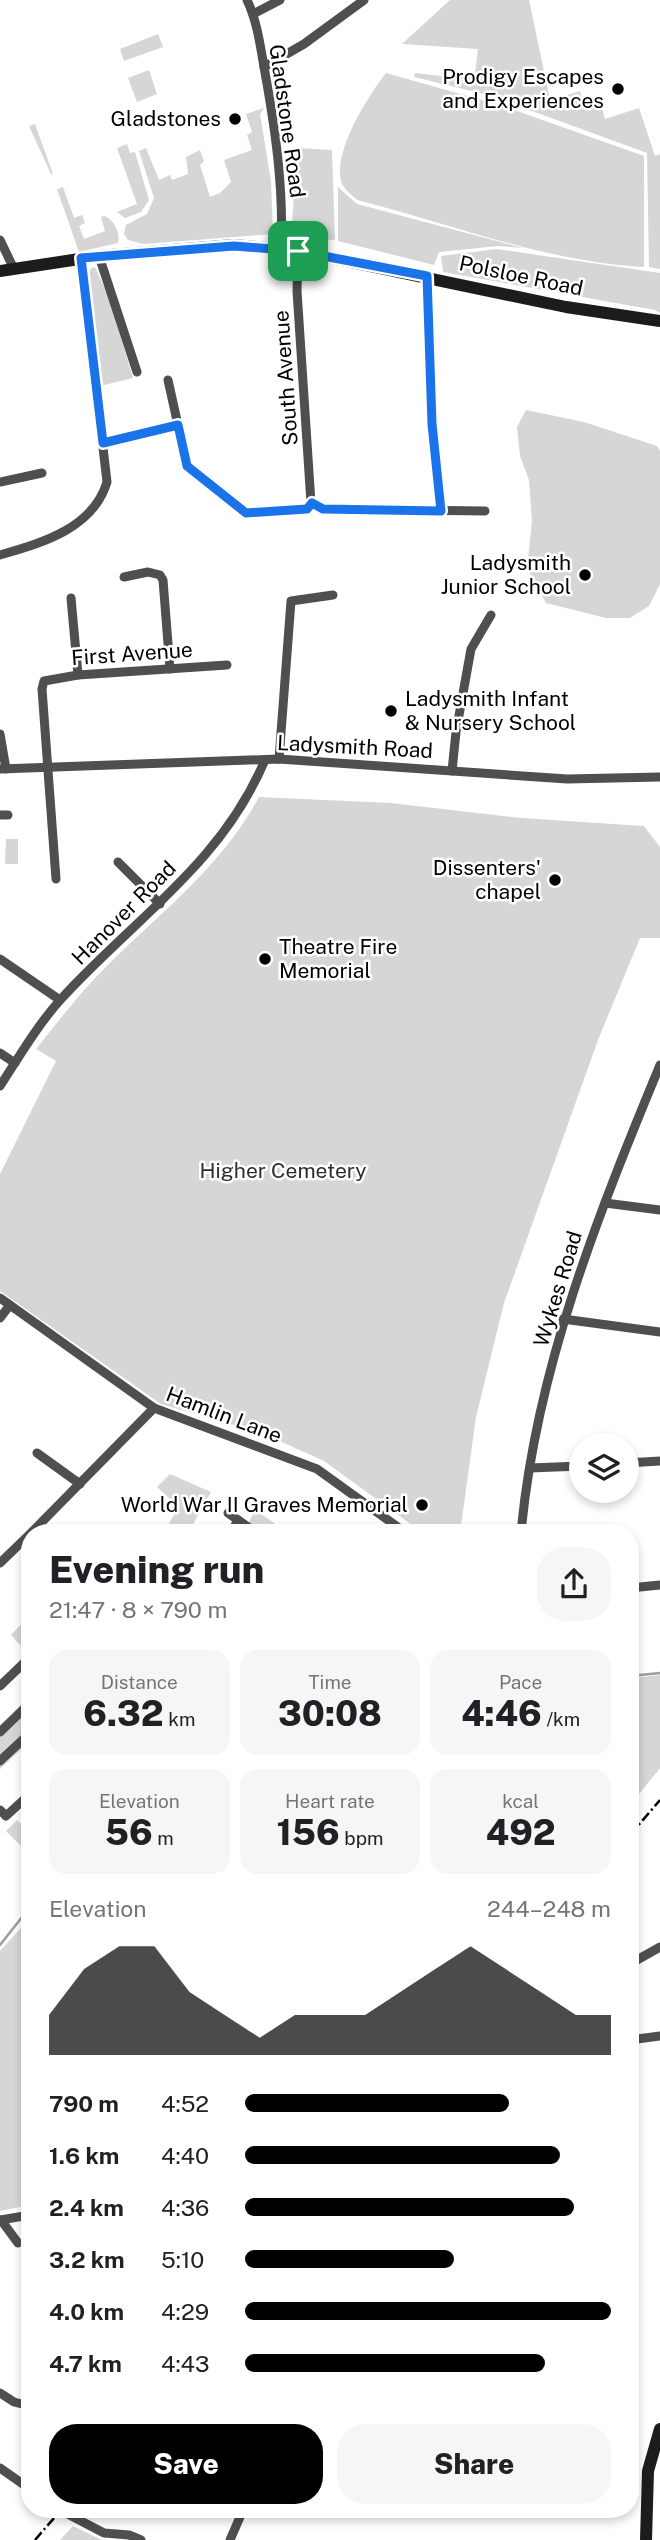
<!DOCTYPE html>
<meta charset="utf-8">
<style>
body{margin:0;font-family:"Public Sans",sans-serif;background:#f6f6f6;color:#202124;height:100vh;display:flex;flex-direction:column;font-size:26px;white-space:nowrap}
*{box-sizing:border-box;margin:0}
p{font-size:23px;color:#757577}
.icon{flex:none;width:38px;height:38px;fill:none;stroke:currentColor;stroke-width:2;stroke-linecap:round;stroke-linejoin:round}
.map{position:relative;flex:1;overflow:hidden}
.panel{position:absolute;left:21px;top:1524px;width:618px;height:994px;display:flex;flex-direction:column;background:#fff;border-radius:28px;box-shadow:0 4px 10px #0003}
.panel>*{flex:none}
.buttons{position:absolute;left:569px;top:1433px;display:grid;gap:14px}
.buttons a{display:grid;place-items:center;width:70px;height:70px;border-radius:50%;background:#fff;box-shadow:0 4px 10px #0003;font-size:35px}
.pin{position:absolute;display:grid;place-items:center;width:60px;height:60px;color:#fff;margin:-30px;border-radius:14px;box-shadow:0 4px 10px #0006}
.round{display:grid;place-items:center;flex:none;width:74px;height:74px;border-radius:28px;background:#f6f6f6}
.summary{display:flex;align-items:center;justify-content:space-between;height:119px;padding:0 28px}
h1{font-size:38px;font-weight:800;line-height:52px}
.stats{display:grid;grid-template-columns:repeat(3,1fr);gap:10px;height:119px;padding:7px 28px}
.stats div{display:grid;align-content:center;border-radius:18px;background:#f6f6f6;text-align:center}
.stats b{font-size:35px;font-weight:800}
.stats small{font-size:19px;font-weight:400}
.stats p{font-size:19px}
.chart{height:196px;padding:14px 28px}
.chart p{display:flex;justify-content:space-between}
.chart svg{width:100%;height:126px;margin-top:7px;fill:#000;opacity:.7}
.primary-button{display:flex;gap:14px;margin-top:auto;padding:14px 28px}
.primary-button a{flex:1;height:80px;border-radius:28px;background:#000;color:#fff;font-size:28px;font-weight:800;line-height:80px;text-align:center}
.primary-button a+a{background:#f6f6f6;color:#202124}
ul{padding:0 28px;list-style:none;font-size:23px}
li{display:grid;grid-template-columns:112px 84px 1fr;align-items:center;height:52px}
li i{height:18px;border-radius:9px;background:#000}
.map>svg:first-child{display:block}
.green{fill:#d6d6d6}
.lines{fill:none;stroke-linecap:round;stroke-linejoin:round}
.stream{stroke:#9d9d9d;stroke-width:2.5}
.street{stroke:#4f4f4f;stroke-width:9}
.secondary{stroke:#1c1c1c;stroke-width:12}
.rail{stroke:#000;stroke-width:2.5;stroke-dasharray:10 3.5 2 3.5;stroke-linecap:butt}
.route-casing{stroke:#fff;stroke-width:14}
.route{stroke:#1a73e8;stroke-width:9}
.poi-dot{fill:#000;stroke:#fff;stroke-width:2.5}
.labels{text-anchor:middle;stroke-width:5;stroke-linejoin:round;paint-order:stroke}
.poi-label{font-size:21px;fill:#000;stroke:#fff;text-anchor:end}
.street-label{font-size:21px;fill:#000;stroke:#fff}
.park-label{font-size:21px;fill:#2d2d2d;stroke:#fff}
</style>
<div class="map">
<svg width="660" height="2540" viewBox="0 0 660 2540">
<rect width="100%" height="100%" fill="#fff"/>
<g class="green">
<path d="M450,0h79l21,100 30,-9 5,18 16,-4 4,14 34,-11 16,48 5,-2v115l-11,-2 -2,-114 -159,-58 -74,-18 1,-4 43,5 17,-4 3,-25 -76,-5z"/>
<path d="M158,34l5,13 -39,14 -4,-12z"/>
<path d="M149,70l8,24 -20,8 -9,-24z"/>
<path d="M386,73l117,33 141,50v111c-97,-5 -193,-43 -287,-67 -5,-5 -12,-10 -15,-16 -11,-30 26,-88 44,-111z"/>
<path d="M264,108l-4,6 11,67 2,53 -129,10 -16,-4 -4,-6 2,-9 21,-11 7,-16 -15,-47 7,-3 13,32 11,-5 2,5 16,-6 -2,-17 14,-7 4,11 -4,4 10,32 10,-4 11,-11 -7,-22 28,-10 -5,-15 5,-3 -6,-18z"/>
<path d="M35,124l18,50h-2l-22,-48z"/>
<path d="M127,144l3,9 5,-1 14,48 -8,12 -16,6 -8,-6 20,-8 -20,-56z"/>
<path d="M297,148l35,2 3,90 -44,-2z"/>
<path d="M63,187l11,31 8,-3 3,8 -6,3 5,13 21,-8 -4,-14 3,-1c10,3 17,18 14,27l-39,9 -22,-63z"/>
<path d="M338,187l19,17 166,44 -24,-2 -60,6 -5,13 -96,-24z"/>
<path d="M497,249l163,24v40l-5,-3 -212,-38 -2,-16z"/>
<path d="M95,267l14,31 24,80 -33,8 -10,-111v-6z"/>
<path d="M526,410l58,12 73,24 3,5v133l-11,22 -19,12h-24l-60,-15 -19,-35 5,-47 -3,-41 -9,-24 -3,-29z"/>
<path d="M259,797l132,6 131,15 122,8 16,21v91h-20l-42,102 -94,263 -28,114 -16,116h-37l-99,-72 -60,-27 -1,-5 -12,-5 -7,4 -83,-24 -161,-113v-117l56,-113 -20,-12c20,-25 40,-51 62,-74 56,-58 122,-105 161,-178z"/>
<path d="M6,839h12v25h-13z"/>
<path d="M170,1474l41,18 -19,34 9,7h-38l16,-26 -22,-20z"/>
<path d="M255,1510l34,23h-45z"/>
<path d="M30,1615v41l-19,-21z"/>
<path d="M660,1675v93l-30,37v-127z"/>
<path d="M30,1696v45l-30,28v-43z"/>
<path d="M17,1820l13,13v22l-24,-24z"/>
<path d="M30,1918v287l-30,6v-260z"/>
<path d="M73,2526l29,14h-42z"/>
</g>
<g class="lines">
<g class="stream">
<path d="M630,1676l30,-3"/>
<path d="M0,1945l30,-38"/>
</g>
<g class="street">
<path d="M247,0c10,21 13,44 17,67 11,60 20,121 17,182"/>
<path d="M253,14l27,-14"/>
<path d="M264,67l40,-23 60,-44"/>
<path d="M0,240l14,29"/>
<path d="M298,251l-1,40 14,212"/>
<path d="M99,256l38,116"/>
<path d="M427,276l5,148 9,87"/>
<path d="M168,380l19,86 59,47 61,-4 4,-6"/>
<path d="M103,443l76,-18"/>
<path d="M0,482l42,-9"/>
<path d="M311,503l12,6 162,2"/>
<path d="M0,555c41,-12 93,-26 107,-73l-26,-224"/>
<path d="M124,577l24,-5 12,3 3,5 7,89"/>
<path d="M71,598l7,77"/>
<path d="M0,734l6,35"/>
<path d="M279,759l12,-158 42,-6"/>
<path d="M0,769l279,-10 288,20 93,-2"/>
<path d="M452,771l4,-39 15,-83 20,-34"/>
<path d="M0,815h8"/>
<path d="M118,862l42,42"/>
<path d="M56,879l-14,-190 2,-8 34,-6 149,-10"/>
<path d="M0,959l60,41"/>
<path d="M0,1053l15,10"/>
<path d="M0,1086c19,-29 38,-62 62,-88 73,-80 159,-134 203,-238"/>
<path d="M605,1203l55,7"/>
<path d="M0,1298l154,110 163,61 89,64"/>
<path d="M0,1318l10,-13"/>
<path d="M563,1319l97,13"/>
<path d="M37,1453l43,31"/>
<path d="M626,1463l34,-2"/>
<path d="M530,1468l51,-2"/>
<path d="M228,1513l20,14"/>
<path d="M31,1533l123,-125"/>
<path d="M231,1533l7,-13"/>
<path d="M521,1533c15,-164 77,-318 139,-468"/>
<path d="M0,1563l30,-29"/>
<path d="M630,1588l30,-3"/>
<path d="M0,1686l28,-27"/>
<path d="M0,1732l30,-29"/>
<path d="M0,1761l30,-28"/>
<path d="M0,1810l6,6 24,-22"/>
<path d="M630,1964l30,-17"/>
<path d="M630,2037l7,2 23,-3"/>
<path d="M0,2220l30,-5"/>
<path d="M1,2220l17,23"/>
<path d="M0,2393l14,9 16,4"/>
<path d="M0,2468l30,21"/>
<path d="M60,2510l44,23 25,2 12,5"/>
<path d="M230,2540l13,-30"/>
</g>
<g class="secondary">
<path d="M0,271l99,-15 135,-11 64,6 268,56 94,14"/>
<path d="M646,2540l2,-69 12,-42"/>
</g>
<g class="rail">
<path d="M630,1835l30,-35"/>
<path d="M35,2540l26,-30"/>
</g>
</g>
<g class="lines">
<g class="route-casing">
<path id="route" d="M234,246l64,5 129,25 5,148 9,87 -118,-2 -11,-6 -5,6 -61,4 -59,-47 -9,-41 -75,18 -22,-185z"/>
</g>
<use href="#route" class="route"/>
</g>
<g class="poi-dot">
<circle cx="618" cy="89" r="7"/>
<circle cx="235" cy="119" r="7"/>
<circle cx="585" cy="575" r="7"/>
<circle cx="391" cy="711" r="7"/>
<circle cx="555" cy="880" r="7"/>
<circle cx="265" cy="959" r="7"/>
<circle cx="422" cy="1505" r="7"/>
</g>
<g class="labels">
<g class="poi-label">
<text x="604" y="84">Prodigy Escapes<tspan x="604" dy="24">and Experiences</tspan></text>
<text x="221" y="126">Gladstones</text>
<text x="571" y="570">Ladysmith<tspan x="571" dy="24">Junior School</tspan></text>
<text x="405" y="706" text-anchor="start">Ladysmith Infant<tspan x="405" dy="24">&amp; Nursery School</tspan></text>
<text x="541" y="875">Dissenters'<tspan x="541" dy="24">chapel</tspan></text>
<text x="279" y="954" text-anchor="start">Theatre Fire<tspan x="279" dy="24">Memorial</tspan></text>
<text x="408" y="1512">World War II Graves Memorial</text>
</g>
<g class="street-label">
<text transform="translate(287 121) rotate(82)" y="7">Gladstone Road</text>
<text transform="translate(521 276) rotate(12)" y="7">Polsloe Road</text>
<text transform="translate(286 378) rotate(-94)" y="7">South Avenue</text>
<text transform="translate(132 654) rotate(-4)" y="7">First Avenue</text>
<text transform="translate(355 747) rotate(3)" y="7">Ladysmith Road</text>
<text transform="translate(124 913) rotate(-45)" y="7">Hanover Road</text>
<text transform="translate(558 1289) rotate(-73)" y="7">Wykes Road</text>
<text transform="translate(224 1415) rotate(21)" y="7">Hamlin Lane</text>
</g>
<g class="park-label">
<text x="283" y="1178">Higher Cemetery</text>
</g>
</g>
</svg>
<div class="buttons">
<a><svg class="icon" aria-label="layers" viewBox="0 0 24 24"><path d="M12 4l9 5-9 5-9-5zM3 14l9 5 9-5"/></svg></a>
</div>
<div class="pin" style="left:298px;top:251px;background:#1e9e55"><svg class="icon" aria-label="arrive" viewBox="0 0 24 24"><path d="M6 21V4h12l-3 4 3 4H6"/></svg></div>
<section class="panel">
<div class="summary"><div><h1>Evening run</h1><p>21:47 · 8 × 790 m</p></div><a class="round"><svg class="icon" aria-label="share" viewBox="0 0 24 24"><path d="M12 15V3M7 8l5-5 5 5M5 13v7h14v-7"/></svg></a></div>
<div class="stats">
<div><p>Distance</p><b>6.32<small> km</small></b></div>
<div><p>Time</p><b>30:08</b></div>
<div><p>Pace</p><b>4:46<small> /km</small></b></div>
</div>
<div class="stats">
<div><p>Elevation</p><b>56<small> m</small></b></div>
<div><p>Heart rate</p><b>156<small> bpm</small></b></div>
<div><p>kcal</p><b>492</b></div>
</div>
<div class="chart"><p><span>Elevation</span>244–248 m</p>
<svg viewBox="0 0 160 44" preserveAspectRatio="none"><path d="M0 44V30L10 14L20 6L30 6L40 22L50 30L60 38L70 30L80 30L90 30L100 22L110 14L120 6L130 14L140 22L150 30L160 30V44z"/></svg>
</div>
<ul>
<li><b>790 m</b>4:52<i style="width:72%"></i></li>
<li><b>1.6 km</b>4:40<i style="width:86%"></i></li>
<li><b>2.4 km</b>4:36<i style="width:90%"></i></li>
<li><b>3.2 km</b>5:10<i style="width:57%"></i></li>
<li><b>4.0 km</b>4:29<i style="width:100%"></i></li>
<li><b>4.7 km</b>4:43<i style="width:82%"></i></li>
</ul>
<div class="primary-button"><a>Save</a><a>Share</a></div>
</section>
</div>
